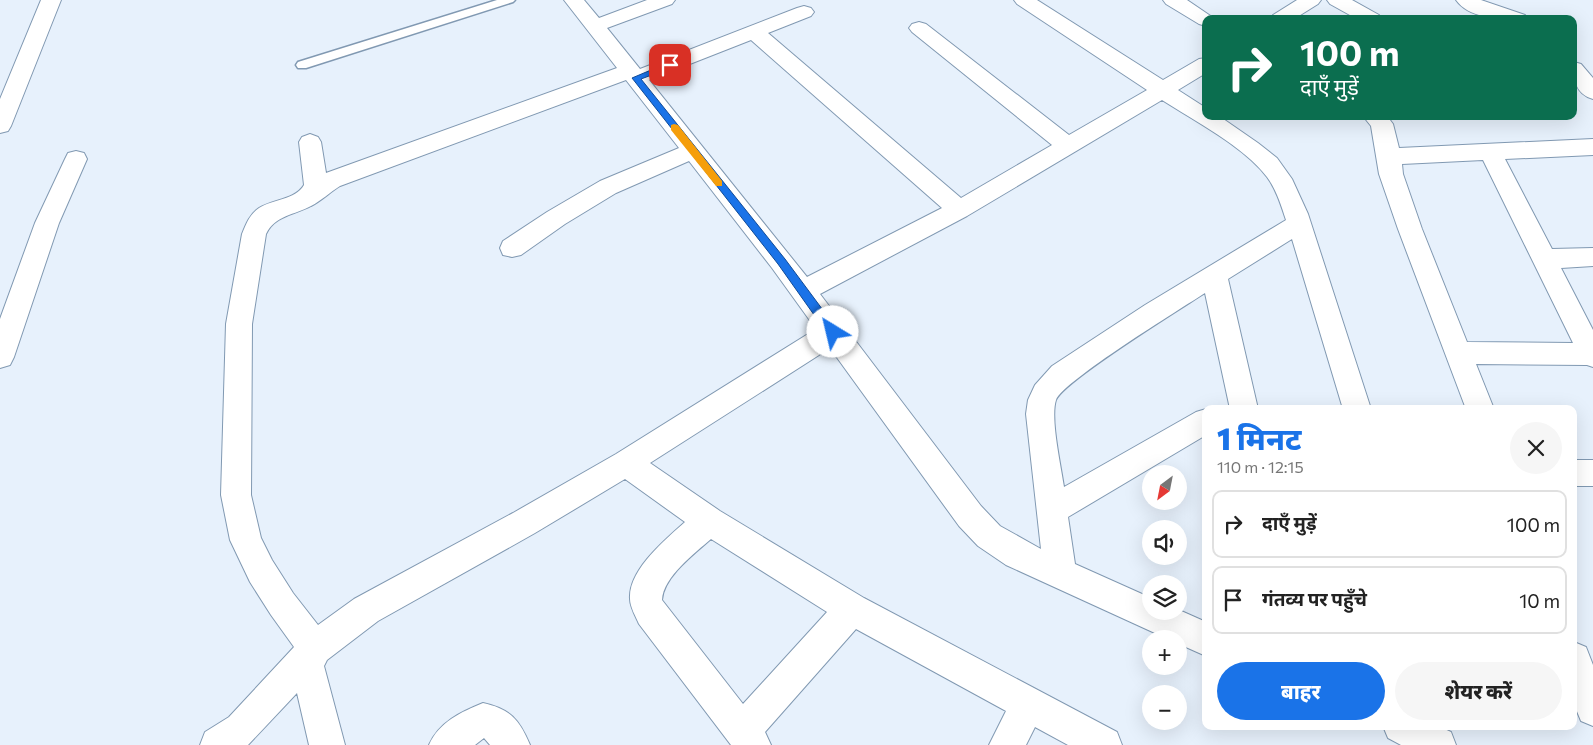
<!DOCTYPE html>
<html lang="hi">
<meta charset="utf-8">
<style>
body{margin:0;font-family:Commissioner,"Noto Sans Devanagari",sans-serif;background:#f6f6f6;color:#222;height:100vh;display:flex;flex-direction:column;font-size:19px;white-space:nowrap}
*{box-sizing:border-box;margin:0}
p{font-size:16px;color:#767676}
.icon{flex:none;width:28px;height:28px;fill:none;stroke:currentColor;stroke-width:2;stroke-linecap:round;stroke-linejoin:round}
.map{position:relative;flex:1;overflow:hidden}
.sheet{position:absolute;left:1202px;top:405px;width:375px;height:325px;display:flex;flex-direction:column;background:#fff;border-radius:10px;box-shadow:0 5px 20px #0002}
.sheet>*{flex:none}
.top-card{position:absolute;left:1202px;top:15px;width:375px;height:105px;border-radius:10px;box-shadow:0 5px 20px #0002;background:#0b6e4f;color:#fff;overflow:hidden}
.needle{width:32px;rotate:212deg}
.controls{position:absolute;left:1142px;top:465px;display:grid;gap:10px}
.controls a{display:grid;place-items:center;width:45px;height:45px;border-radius:50%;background:#fff;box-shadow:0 5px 20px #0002;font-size:25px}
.pin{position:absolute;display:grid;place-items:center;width:42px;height:42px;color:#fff;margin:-21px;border-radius:10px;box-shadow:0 2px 8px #0006}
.me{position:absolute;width:55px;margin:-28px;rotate:324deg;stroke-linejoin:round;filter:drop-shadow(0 0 4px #0008)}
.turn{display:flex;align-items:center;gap:18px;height:105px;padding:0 15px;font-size:22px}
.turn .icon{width:65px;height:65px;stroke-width:2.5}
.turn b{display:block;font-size:35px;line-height:42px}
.round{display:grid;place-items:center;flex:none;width:52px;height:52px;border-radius:26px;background:#f6f6f6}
.headline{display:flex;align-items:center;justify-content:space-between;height:85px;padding:0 15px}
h1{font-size:30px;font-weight:800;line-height:38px;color:#1a73e8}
.button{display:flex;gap:10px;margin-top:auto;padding:10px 15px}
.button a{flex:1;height:58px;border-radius:30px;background:#1a73e8;color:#fff;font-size:20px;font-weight:800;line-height:58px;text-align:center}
.button a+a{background:#f6f6f6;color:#222}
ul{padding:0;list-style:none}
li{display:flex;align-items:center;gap:15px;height:68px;margin:0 10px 8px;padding:0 5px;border:2px solid #e0e0e0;border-radius:10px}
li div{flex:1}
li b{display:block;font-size:19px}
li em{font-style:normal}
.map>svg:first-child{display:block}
</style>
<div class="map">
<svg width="1593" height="745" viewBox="0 0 1593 745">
<rect width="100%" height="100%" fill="#e7f1fc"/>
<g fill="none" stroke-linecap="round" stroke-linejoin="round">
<g stroke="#8199b2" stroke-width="3">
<path id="service" d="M497 0H515L513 2 306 68H298L296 65 298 62Z"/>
</g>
<g stroke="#8199b2" stroke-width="2">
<path id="minor" d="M41 0H61L11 126 8 131 0 133V99Z
M564 0H584L599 18 647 0H675L672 4 607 28 640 69 797 8 804 6 811 8 814 12 811 16 768 33 961 198 1052 145 912 32 909 28 912 24 919 22 926 24 1069 135 1147 90 1017 4 1014 0H1037L1163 80 1199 59 1206 58V73L1178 90 1206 108V116H1219L1258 143 1277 158 1292 179 1308 214 1371 409H1343L1292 239 1228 279 1258 409H1230L1205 293C1182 308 1063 381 1056 400 1050 418 1061 466 1064 487L1196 412 1206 409V435L1068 517 1075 564 1151 598V611L1179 610 1206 622V656L1179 644V639H1168L1006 565 978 546 959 526 830 348 650 463 720 511 864 598 1117 732 1122 745H1068L1035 727 1026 745H989L1006 711 856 629 765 732 771 745H731L639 624C636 617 630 607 630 599 628 570 666 539 685 522L625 479 535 533 378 621 327 660 324 666 345 745H309L297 693 248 745H200L205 732 229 717 294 647 271 615 250 582 230 540 221 495 226 324 242 234C246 224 250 214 259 208 273 199 295 200 304 185L299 142 302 137 310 134 318 137 321 142 326 173 617 68ZM751 40 942 208 807 277 649 80ZM626 80 679 148 600 181 547 212 503 241 500 248 503 255 512 257 521 255 565 224 616 193 689 161 772 268 816 329 616 454 513 513 354 599 318 625 293 593 272 560 261 538 251 495 252 324 266 234C275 215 295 215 311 206 321 201 330 192 340 186ZM1162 100C1193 120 1245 147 1267 177 1276 189 1281 205 1286 220L1145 305 1052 366 1035 385 1028 400 1026 414 1041 549 1000 526 981 506 820 294 967 216ZM711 539 827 612 743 704 662 600C663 577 695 553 711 539Z
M1163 0H1187L1215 19H1206V26L1199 24 1166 4Z
M1297 0H1321L1318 4 1294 19H1270L1273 15Z
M1327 0H1352L1379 15 1382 19H1357L1330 4Z
M1456 0H1481L1525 15 1528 19C1506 19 1471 21 1456 0Z
M1574 62 1581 64 1593 78V99C1575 94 1573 78 1574 62Z
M1363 116H1387L1393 124 1399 148 1593 139V155L1505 159 1552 249 1593 248V266L1561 268 1593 330V367L1587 365 1476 364 1494 409H1466L1398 229 1379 174 1371 126ZM1483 160 1573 343 1467 342 1422 229 1403 174 1402 164Z
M76 151 84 153 87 159 59 223 14 357 10 365 0 368V319L35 223 65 159 68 153Z
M1574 460H1593V486H1574Z
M1574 642 1586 647 1593 665V726L1581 721 1574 704Z
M483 703C510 709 519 719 530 745H490L484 738 475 745H429C439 722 461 712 483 703Z
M1383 726H1438L1451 732 1456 745H1401L1388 738Z"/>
</g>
<use href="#service" fill="#fff" fill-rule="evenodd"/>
<use href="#minor" fill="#fff" fill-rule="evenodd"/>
</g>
<path fill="#1a73e8" stroke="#114b97" d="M670 62 673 63V67L641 79 785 259 837 329 839 332 837 336H829L778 264 632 78Z"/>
<path fill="#f59e0b" d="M674 124 678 125 722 181V186H716L671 130V125Z"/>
</svg>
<div class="controls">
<a><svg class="needle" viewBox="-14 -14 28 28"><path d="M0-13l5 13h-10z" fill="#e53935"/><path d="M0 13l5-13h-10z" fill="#767676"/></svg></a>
<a><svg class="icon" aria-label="sound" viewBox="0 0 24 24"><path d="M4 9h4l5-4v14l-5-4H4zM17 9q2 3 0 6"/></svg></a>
<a><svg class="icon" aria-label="layers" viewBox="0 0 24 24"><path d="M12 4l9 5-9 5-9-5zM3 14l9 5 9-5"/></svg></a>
<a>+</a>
<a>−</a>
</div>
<div class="pin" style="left:670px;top:65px;background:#d93025"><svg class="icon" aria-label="arrive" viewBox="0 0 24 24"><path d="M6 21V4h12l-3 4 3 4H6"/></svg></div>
<svg class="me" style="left:833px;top:332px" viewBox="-20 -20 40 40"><circle r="19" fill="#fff"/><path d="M0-13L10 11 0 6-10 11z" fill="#1a73e8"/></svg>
<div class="top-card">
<div class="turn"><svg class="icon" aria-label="right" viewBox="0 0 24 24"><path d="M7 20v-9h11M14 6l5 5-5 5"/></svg><div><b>100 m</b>दाएँ मुड़ें</div></div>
</div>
<section class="sheet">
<div class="headline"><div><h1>1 मिनट</h1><p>110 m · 12:15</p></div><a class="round"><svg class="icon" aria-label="close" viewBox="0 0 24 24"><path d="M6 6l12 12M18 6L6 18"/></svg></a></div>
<ul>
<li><svg class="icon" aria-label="right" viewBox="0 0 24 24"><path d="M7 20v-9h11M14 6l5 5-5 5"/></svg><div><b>दाएँ मुड़ें</b></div><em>100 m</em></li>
<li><svg class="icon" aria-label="arrive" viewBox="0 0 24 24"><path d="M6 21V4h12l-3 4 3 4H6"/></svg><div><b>गंतव्य पर पहुँचे</b></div><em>10 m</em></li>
</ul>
<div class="button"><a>बाहर</a><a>शेयर करें</a></div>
</section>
</div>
